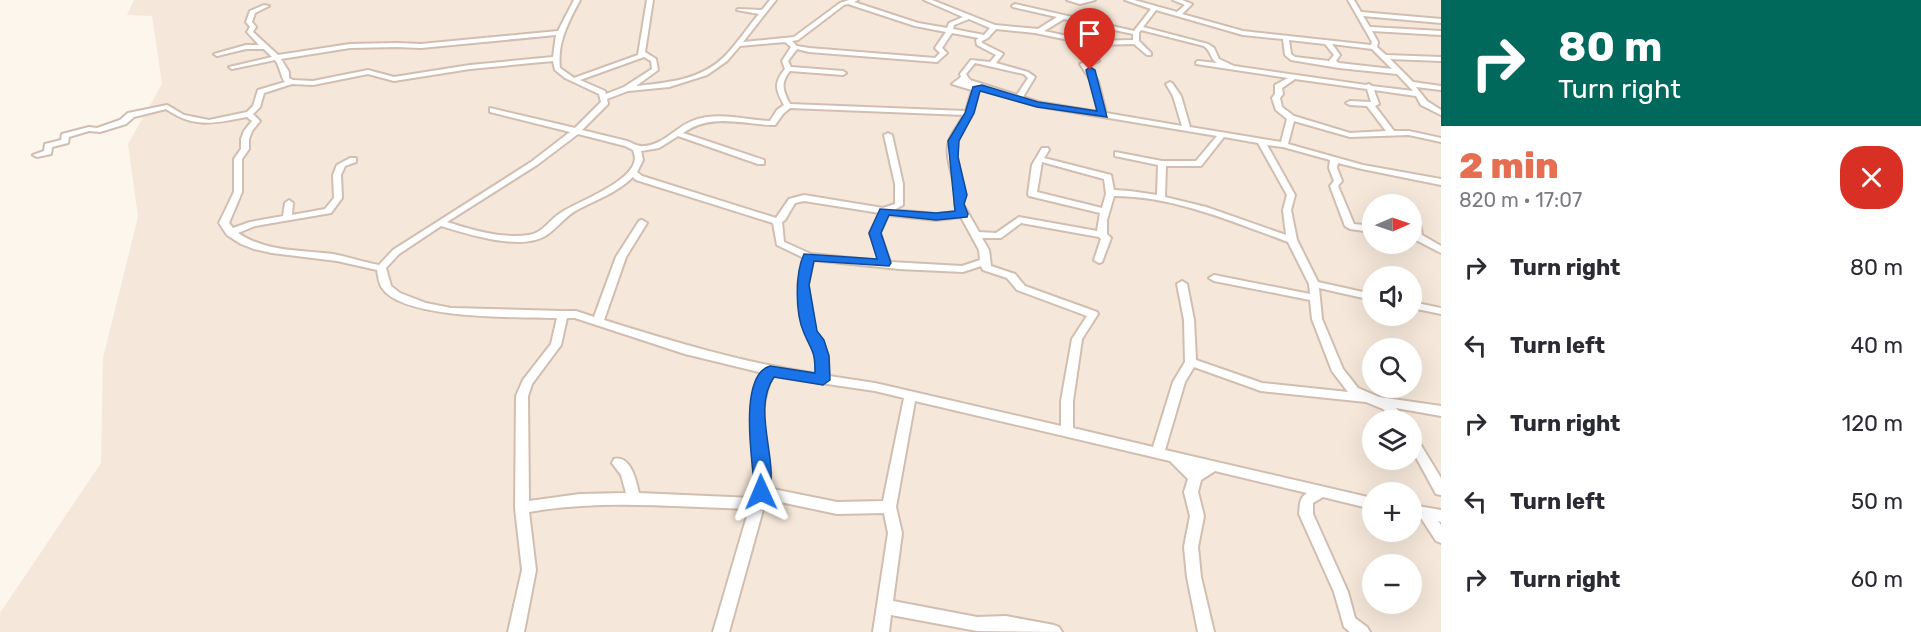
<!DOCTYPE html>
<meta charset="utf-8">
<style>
body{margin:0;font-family:Rubik,sans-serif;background:#f7f7f7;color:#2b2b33;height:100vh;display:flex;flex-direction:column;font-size:22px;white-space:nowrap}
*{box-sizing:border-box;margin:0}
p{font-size:20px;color:#7c7c81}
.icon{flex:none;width:33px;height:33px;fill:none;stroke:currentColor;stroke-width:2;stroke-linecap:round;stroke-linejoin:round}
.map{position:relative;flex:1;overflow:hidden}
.side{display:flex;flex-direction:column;background:#fff;width:480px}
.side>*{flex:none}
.banner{background:#00695c;color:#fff;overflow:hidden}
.needle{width:39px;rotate:88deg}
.buttons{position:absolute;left:1362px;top:194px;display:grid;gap:12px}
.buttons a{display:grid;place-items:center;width:60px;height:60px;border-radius:50%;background:#fff;box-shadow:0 6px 24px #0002;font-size:30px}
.pin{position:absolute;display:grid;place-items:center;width:51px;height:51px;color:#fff;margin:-62px -26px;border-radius:50% 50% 50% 0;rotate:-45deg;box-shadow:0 0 6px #0007}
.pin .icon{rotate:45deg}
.me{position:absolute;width:66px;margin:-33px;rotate:359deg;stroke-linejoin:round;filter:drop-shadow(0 0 4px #0008)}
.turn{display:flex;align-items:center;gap:21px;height:126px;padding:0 18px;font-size:27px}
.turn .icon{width:78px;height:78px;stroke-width:2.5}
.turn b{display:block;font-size:42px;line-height:51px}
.round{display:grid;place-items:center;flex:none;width:63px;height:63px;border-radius:24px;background:#f7f7f7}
.head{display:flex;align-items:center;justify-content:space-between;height:102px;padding:0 18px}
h1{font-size:36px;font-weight:800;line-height:45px;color:#e76f51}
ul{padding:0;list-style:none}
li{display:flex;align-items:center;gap:18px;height:78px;padding:0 18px}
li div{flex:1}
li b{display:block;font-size:22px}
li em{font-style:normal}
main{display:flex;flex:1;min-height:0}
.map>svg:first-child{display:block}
</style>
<main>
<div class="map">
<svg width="1441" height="632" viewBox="0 0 1441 632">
<rect width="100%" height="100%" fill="#fdf6ec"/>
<path fill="#f5e8da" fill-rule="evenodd" d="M134 0H1441V632H0V613L101 463 103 358 138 217 128 144 162 84 152 16 127 15ZM1372 204H1412V243H1372ZM1372 276H1412V315H1372ZM1372 348H1412V387H1372ZM1372 420H1412V459H1372ZM1372 492H1412V531H1372ZM1372 564H1412V603H1372Z"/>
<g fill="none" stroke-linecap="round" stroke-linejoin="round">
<g stroke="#d1beb0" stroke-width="4">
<path id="minor" d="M574 0H580C568 23 557 42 560 68L574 78 638 55 647 0H653L645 52 656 59 658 70 636 86C666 83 701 80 724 57 737 44 747 28 759 14L737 10 738 9 762 10 770 0H776L743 42 794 37 840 3 849 0H858L854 2 918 23 947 28 949 23 963 17 924 0H932L995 25 1038 29 1057 17 1013 7 1012 6 1015 4 1134 31 1151 9 1125 0H1134L1177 12 1185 5 1173 0H1182L1192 4 1182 14 1243 31 1371 45 1372 42 1348 0H1354L1361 12 1441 19V23L1363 16 1370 27 1441 31V35L1372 31 1378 42 1377 47 1386 55 1441 57V61L1390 59 1413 82 1441 86V90L1416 87 1427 101 1441 110V115L1421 105 1416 96 1374 90 1379 104 1375 106 1394 131H1409L1441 138V142L1409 135 1350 137 1294 121 1288 144 1363 165 1441 179V185L1362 169 1338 163 1337 168 1342 181 1338 186 1354 224 1372 226V232L1350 229 1345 226 1330 186 1334 181 1329 168 1330 160 1283 147 1267 145 1295 195 1291 210 1297 240 1318 282 1372 294V300L1319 288 1322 319 1343 369 1358 388 1379 397 1441 406V416L1396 408 1406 420H1393L1383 409 1366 402 1261 391 1194 367 1185 382 1165 450 1372 498V509L1323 497 1313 503V514L1348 592 1355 618 1367 627 1370 632H1350L1344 627 1334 592 1299 514C1300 505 1299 498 1307 493L1215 471 1201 480 1198 492 1204 516 1198 547 1201 577 1214 632H1198L1187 577 1184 547 1190 516 1184 492 1188 479 1170 461 915 401 896 507 902 533 893 601 977 617 1006 616 1054 625 1059 627 1062 632 977 631 891 615 889 632H873L888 533 884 513 837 514 766 499 729 632H713L749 509C676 507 602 499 529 512L536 570 524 632H508L522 570 515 508 516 396 523 380 551 344 557 318C520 317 403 320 382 288 379 284 378 276 377 270L337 261 272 253 254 249 241 244 227 235 219 223 234 192V159L241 149V139L244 131 252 121 247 117C215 123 195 129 166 109L134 117 126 124 100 132 89 131 69 137 68 143 52 147 51 154 37 157 33 155 44 151 45 144 61 140 62 134 89 127 97 128 120 120 128 113 167 105 184 115 209 120 247 112 253 106 258 90 285 82C281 78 280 66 275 60L232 69 229 67 272 57 264 49H246L217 56 214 54 246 45H259L247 32 250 27 246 22 250 11 264 5 269 6 255 13 252 22 256 27 253 32 278 55 350 44 397 43 421 44 558 31ZM848 4 915 26 946 32 935 48 940 53 935 58 809 48 797 46 792 41 798 40 844 5ZM1156 10 1243 35 1283 39 1285 55 1291 60 1339 68 1397 74 1413 91 1372 86 1369 84 1366 85 1234 66 1219 59 1214 48 1208 44 1143 27ZM969 19 990 28 984 35 953 29 954 25ZM1064 19 1133 34V40L1091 41 1044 31ZM996 29 1035 33 1088 44 1087 49 1092 60 1080 64 1091 81 1098 112 1038 102 1023 97 1035 77 1028 72 996 63 1003 54 1002 53 982 43V41L988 38ZM1141 30 1204 46C1212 52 1210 59 1217 63L1198 61 1196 62V64L1288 78 1275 85V94L1272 98 1276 110 1287 119 1281 142 1190 127 1181 96 1172 83 1170 82 1166 84 1173 96 1182 126 1106 113 1098 81 1088 65 1099 61 1093 49 1094 45 1134 44 1147 55H1151V53L1139 41V33ZM952 33 979 38 976 40 977 45 996 55 990 62 971 60 960 74 961 77 952 84 972 90 966 111 790 104C783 91 780 83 790 71L843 75 846 73 843 71 791 67 788 61 797 49 809 52 937 62 947 53 942 48ZM556 35 553 57 470 65 394 77 368 70 313 81 293 80 289 78V72L281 59 350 48 397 47 421 48ZM1289 40 1325 44 1334 55 1329 61 1295 57 1291 54ZM785 42 791 47 782 61 785 69C773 83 776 91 784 105L777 110 770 121C744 120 717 111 692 121 675 128 663 145 644 146 637 147 633 143 627 141 612 137 597 134 582 130L608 104 607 99 628 91 669 87 707 75 727 61 740 46ZM1332 44 1372 49 1392 69 1339 63 1336 61 1340 55ZM644 57 651 61 652 69 624 87 606 94 605 91 580 80ZM553 61 555 70 565 78 599 94 601 102 575 128 490 108V112L570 132 531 162 393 250 379 265C363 262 348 257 333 254 300 250 266 252 238 233L255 226 331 213 342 198 341 175 345 166 356 162V158H350L337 165 333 175 334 198 325 209 292 215 293 203 289 200 285 203 283 216 250 222 233 228 229 223 242 192V159L249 149V139L252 131 260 121 253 114 260 107 264 93 292 84 313 85 368 74 394 81 470 69ZM975 63 1024 74 1028 78 1017 95 970 80 966 74ZM1295 79 1367 89 1371 102 1350 101 1346 103 1350 105 1367 106 1386 131 1350 133 1294 116 1282 107 1280 98 1283 94 1282 88ZM982 89 1037 106 1217 136 1196 161H1162L1115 152V156L1158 165 1157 195 1130 191 1114 190 1111 175 1044 158 1049 150 1048 148H1042L1032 165 1028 194 1029 196 1100 213 1097 231 1019 217 996 233 979 232 963 204 965 195 957 157V141L973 113 979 90ZM790 108 964 115C960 123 952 132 949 141 943 161 959 183 955 204L959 212 936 214 894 210 903 205V184L892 135 888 133 884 135 895 184V204L883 208 804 195 789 199 776 218 642 176 637 172 643 160 641 151 659 148 678 136 758 164H764V160L683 133C711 113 741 124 772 125H775L783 114ZM578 134 625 146 633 150C634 153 635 156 635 159 633 182 579 201 562 212 550 219 543 233 529 235 502 239 472 230 447 222L537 165ZM1224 137 1258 143 1287 195 1283 210 1286 235 1206 207 1165 197 1166 166H1201ZM1042 162 1104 179 1106 194 1102 208 1037 192ZM633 177 636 180 773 223 777 245 804 258 798 285 805 332 812 341 816 356 817 374C744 363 674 342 604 320L626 257 647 223 642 220 639 221 616 257 594 317 576 311H563L451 308 426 303 400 293 391 286 386 268 399 254 441 226C467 234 520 251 545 236 557 229 564 217 577 210 596 200 618 192 633 177ZM1114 196C1174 196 1233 222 1288 242L1309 284 1310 294 1214 275 1209 278 1214 281 1310 300 1312 319 1332 371 1348 392 1262 383 1196 360 1194 320 1187 284 1182 281 1177 284 1184 320 1185 362 1173 382 1153 447 1073 428V401L1082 339 1098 314 1097 312 1025 286 1015 274 991 266 989 250 982 238H1001L1021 223 1099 237 1101 239 1094 260 1099 263 1102 262 1111 238 1107 234V220ZM804 201 880 213 870 233 880 261 811 254 784 242 782 222 785 220 795 203ZM888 215 936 220 961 217 979 250 980 260 962 266 890 262 880 233ZM813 260 899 269 963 272 981 266 983 270 1007 278 1017 290 1087 316 1072 339 1061 401V426L875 383 829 376 828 356 822 340 815 331 808 285ZM567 318H575L685 354 763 373C738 418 765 455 753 498L639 493C636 481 631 455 614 459L612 463 621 475 626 493 580 494 529 501 528 396 532 384 561 345ZM773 376 875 391 904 398 883 501 837 502 768 488C769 450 754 411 773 376Z
M1067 0H1095L1080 4Z
M1414 214 1419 217 1422 235 1441 246V253L1412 238V215Z
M1412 302 1441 308V314L1412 308Z
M1412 435 1416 437 1441 478V495L1436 494 1412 450Z
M1412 505 1441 510V522L1438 521 1441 525V543L1436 541 1421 518 1412 517Z"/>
</g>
<use href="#minor" fill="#fff" fill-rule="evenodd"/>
</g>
<path fill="#1a73e8" stroke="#114b97" stroke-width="1.5" d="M1090 67 1095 70 1107 117 1037 107 980 91 974 113 959 141 958 157 967 195 964 204 968 214 967 217 936 220 889 215 881 233 891 263 889 266 814 261 809 285 817 331 824 340 829 356 830 380 823 385 774 377C750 411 782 466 767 497H755C751 489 754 482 753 474 751 450 740 375 770 366L815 373C815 350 812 352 804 333 795 313 795 273 804 254L877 259 869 233 880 209 936 213 955 211 948 141 965 113 973 87 982 85 1038 102 1097 111 1086 70Z"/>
</svg>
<div class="buttons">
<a><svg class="needle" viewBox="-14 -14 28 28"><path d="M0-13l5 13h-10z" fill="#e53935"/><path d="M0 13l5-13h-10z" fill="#7c7c81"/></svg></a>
<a><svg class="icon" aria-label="sound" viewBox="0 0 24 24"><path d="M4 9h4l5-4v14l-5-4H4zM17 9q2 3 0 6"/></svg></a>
<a><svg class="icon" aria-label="search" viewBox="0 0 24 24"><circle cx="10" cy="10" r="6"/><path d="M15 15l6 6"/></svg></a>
<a><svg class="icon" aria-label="layers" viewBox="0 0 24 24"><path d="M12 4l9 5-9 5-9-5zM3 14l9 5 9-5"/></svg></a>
<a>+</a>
<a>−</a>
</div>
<div class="pin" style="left:1090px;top:70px;background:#d93025"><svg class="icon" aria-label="arrive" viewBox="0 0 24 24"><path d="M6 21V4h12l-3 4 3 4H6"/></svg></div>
<svg class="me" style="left:761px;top:492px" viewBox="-20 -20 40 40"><path d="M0-17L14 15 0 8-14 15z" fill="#1a73e8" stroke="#fff" stroke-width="4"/></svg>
</div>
<section class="side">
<div class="banner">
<div class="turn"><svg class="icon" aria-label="right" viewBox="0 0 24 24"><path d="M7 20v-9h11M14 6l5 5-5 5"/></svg><div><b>80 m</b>Turn right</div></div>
</div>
<div class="head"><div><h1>2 min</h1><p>820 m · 17:07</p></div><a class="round" style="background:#d93025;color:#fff"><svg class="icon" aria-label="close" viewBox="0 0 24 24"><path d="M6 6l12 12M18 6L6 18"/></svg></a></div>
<ul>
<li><svg class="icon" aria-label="right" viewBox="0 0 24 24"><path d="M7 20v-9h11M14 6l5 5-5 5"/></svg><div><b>Turn right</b></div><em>80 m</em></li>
<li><svg class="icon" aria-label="left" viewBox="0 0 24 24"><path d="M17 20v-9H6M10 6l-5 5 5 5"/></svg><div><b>Turn left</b></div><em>40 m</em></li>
<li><svg class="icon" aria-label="right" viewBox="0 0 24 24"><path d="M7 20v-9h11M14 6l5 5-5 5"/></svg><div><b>Turn right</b></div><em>120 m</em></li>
<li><svg class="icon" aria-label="left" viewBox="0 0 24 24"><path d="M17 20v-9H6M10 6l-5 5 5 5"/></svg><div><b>Turn left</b></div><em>50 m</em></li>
<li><svg class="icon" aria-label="right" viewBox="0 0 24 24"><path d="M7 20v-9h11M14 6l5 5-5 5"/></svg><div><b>Turn right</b></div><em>60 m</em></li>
</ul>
</section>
</main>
